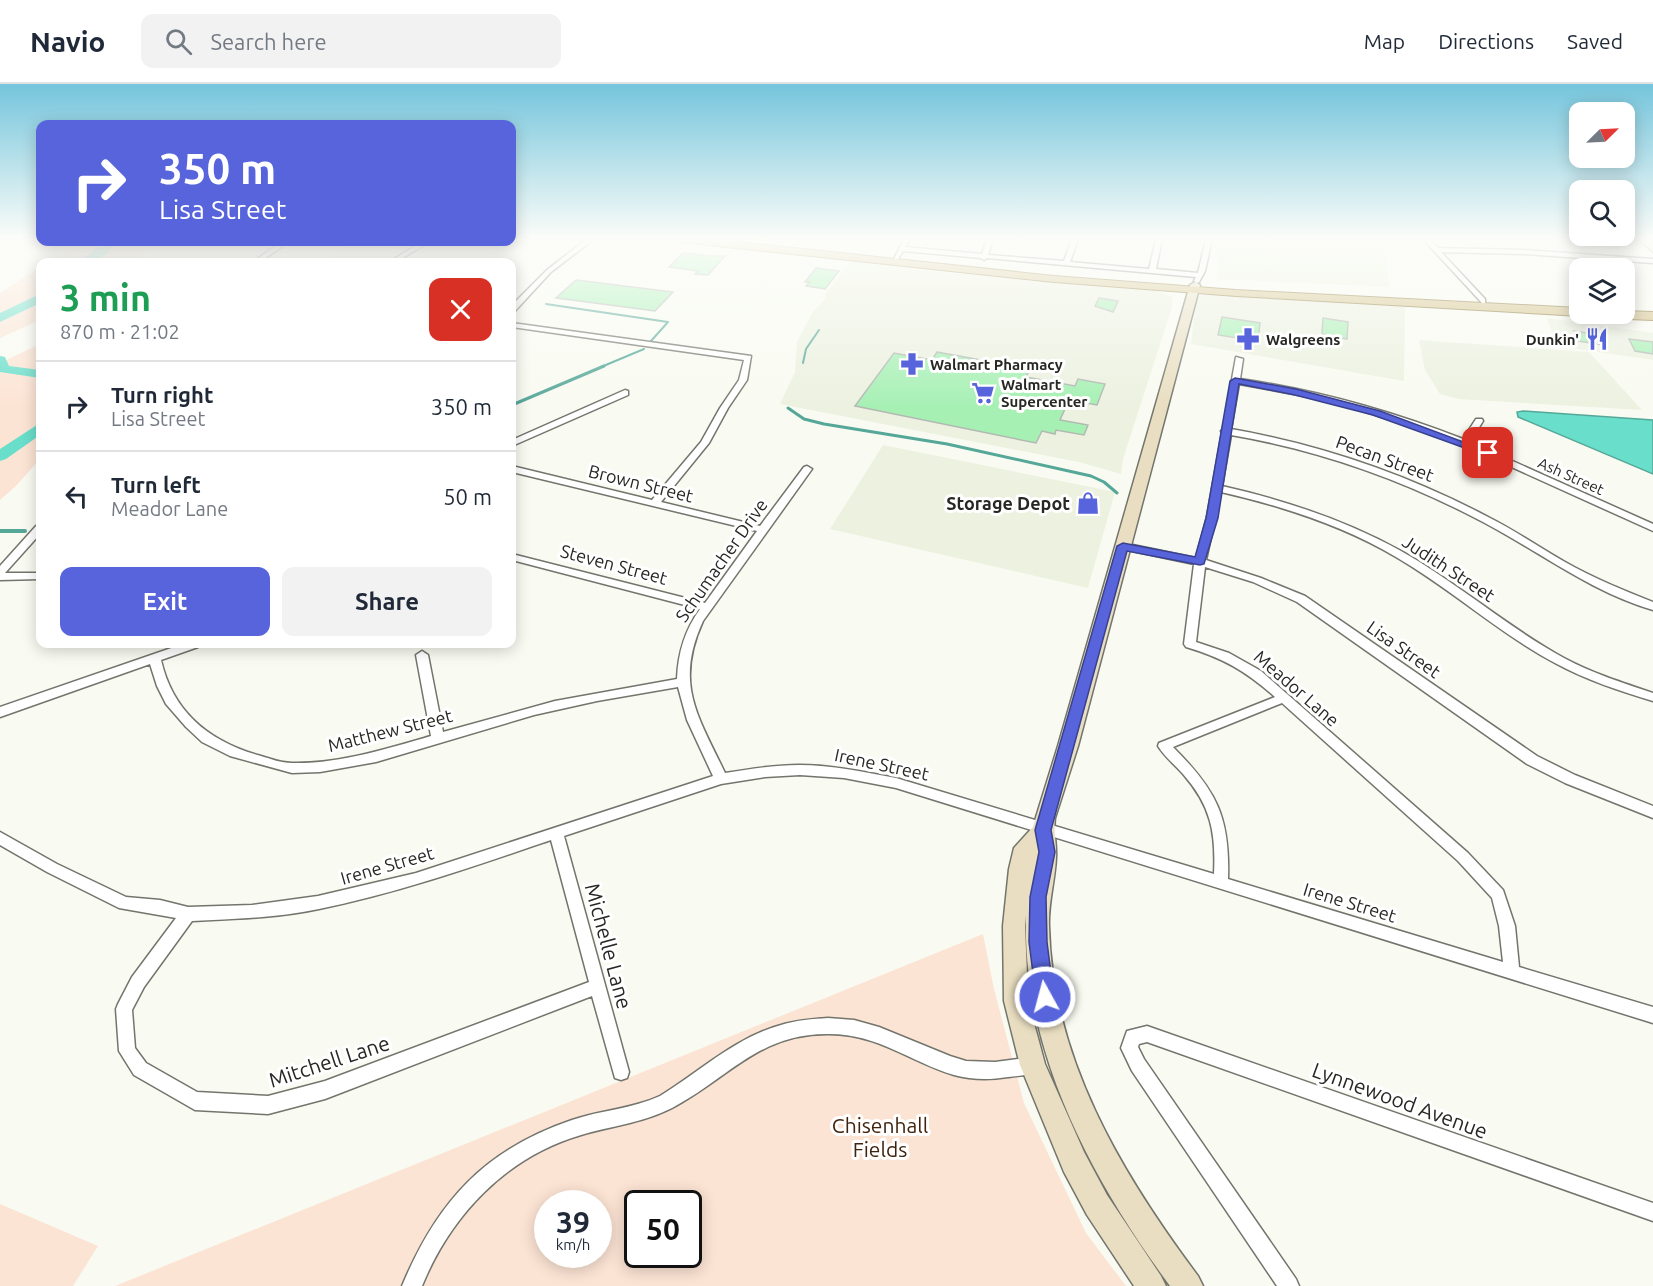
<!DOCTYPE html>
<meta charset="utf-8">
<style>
body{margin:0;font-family:Ubuntu,sans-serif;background:#f2f2f3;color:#1f2937;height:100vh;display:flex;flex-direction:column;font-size:22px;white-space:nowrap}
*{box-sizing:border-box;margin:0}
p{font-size:20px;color:#747a83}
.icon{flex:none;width:33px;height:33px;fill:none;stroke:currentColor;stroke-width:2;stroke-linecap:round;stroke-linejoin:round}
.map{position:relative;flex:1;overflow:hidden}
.side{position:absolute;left:36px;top:174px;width:480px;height:390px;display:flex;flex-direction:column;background:#fff;border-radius:12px;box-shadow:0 3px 15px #0003}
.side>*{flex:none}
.hud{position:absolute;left:36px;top:36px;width:480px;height:126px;border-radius:12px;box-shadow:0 3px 15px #0003;background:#5764db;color:#fff;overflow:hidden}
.needle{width:39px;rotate:66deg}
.fabs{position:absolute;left:1569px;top:18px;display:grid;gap:12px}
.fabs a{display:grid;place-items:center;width:66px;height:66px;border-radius:12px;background:#fff;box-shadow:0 3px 15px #0003;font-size:30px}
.speed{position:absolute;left:534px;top:1106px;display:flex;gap:12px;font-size:30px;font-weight:700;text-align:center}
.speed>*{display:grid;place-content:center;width:78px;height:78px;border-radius:50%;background:#fff;box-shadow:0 3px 15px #0003;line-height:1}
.speed small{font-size:15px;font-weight:400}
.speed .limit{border:3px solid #111;border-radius:9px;background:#fff;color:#111}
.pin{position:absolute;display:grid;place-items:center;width:51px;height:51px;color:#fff;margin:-26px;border-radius:12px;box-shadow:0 3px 9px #0006}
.me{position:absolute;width:66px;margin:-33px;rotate:353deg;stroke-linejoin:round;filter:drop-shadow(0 0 4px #0008)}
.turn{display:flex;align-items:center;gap:21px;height:126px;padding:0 24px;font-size:27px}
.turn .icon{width:78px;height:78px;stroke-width:2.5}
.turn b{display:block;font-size:42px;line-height:51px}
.round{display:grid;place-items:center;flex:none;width:63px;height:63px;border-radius:12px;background:#f2f2f3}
.summary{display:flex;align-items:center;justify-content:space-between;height:102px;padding:0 24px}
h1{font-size:36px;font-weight:600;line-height:45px;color:#1e9e55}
.button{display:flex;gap:12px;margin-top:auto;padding:12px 24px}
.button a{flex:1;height:69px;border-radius:12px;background:#5764db;color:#fff;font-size:24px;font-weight:600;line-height:69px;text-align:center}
.button a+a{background:#f2f2f3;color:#1f2937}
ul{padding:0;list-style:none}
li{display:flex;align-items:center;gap:18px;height:90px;padding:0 24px;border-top:2px solid #e0e1e3}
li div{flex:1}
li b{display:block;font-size:22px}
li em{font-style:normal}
header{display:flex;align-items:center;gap:36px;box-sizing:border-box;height:84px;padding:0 30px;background:#fff;border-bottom:2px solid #e0e1e3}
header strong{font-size:28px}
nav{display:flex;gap:33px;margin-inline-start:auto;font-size:21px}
.search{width:420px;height:54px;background:#f2f2f3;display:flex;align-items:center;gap:15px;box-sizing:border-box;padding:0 21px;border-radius:12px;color:#747a83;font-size:22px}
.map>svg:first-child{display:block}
</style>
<header>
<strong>Navio</strong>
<div class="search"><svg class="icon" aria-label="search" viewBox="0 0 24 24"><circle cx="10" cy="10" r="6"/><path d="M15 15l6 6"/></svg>Search here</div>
<nav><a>Map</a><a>Directions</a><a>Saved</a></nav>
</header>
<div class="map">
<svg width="1653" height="1202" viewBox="0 0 1653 1202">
<rect width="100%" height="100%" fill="#f9fbf2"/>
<path fill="#ecf1e0" d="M783 155H868L859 165Z
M1217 155H1346L1385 160 1389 203 1218 195Z
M344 158H418L383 178H321L348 158Z
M851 177 918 186 1158 207 1172 213V223L1123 375 1121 390 1079 378 780 320 795 288 797 258 812 229 826 214 825 210Z
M1210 210 1405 222 1404 297 1191 260 1196 219 1199 212Z
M1547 234 1653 249V276L1557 262Z
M1419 256 1589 268 1642 326 1459 315 1440 310 1425 286Z
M883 361 1115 408 1088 504 830 445Z"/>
<path fill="#fce4d4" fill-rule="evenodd" d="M87 158H153L138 178H48Z
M40 183V236L0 254V209Z
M40 260V375L16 402 0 416V279Z
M983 850 994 905 1024 1019 1086 1149 1126 1202H115ZM548 1119H598V1170H548ZM638 1119H688V1170H638Z
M0 1120 98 1162 73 1202H0Z"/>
<path fill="#69deca" stroke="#55a798" stroke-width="1.5" d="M1523 327 1653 336V390L1518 333 1517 328Z"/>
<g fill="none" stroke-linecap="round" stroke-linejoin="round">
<path stroke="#55a798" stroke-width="2" d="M546 220 668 238 651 257
M803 279 806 265 819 246
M601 283 644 265"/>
<path stroke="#55a798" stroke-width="3" d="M512 321 604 282
M788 324 804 335 824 340 947 360 1091 392 1104 398 1117 409"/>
<path stroke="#55a798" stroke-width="4" d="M0 447H25"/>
<path fill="#69deca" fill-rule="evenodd" d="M104 158H116C106 172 98 178 80 178Z
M40 210V219L0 238V229Z
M0 272 5 273 9 282 40 286V294L0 288Z
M40 339V351L6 375 0 377V365Z"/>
</g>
<path fill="#a6f0b4" stroke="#b2b9b3" stroke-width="1.5" d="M683 169 711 172H725L708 191 695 190 698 187 669 183Z
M816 184 839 187 825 205 806 202 810 198H805Z
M576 196 673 208 655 227 556 214Z
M1099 214 1118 217 1113 228 1095 222Z
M1222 233 1260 239 1258 258 1253 257V260L1243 258 1244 255 1218 251Z
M1323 234 1348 238 1347 255 1322 250Z
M1574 247 1600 251 1604 261 1578 257Z
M1629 255 1653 258V270L1635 267Z
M937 268 1030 285 1026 293 1075 302 1078 295 1105 300 1097 321 1069 316 1060 336 1088 341 1084 351 1056 346 1055 350 1042 347 1036 359 855 322 894 269 932 276Z"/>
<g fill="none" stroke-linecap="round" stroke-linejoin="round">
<g stroke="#73756d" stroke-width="3">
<path id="street" d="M587 155H594L551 188 515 227H512V221L547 186Z
M904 155H910L905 163 982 170 987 155H993L988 171 1064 177 1072 155H1078L1070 178 1149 185 1156 155H1162L1156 185 1198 189 1206 155H1212L1205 187 1199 198 1197 199 1194 197 1196 193 987 174 984 176 981 174 903 167 898 175H894Z
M1423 155H1430L1438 164 1523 166 1653 175V179L1523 170 1441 168 1485 215V219H1482Z
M281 158H288L260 178H253Z
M422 158H429L396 178H389Z
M512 239 751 272 747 296 728 324 709 359 661 418 760 442 804 383 807 382 812 385 703 537C674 600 698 632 725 689 749 685 774 681 799 681 832 681 864 688 896 694L1214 790C1216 748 1211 722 1183 690 1175 681 1164 672 1158 662L1159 659 1275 613C1246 587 1223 574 1186 563L1184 560 1194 480 1123 465 1118 462 1123 459 1196 474 1207 433 1222 349 1221 347 1223 345 1236 273 1243 275 1240 295C1317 306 1391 327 1463 355L1476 335H1482L1483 337 1470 358 1653 440V447L1487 372 1426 347 1331 317 1239 300 1231 345C1322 361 1409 391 1490 434 1516 447 1540 464 1565 478 1593 494 1623 506 1653 518V526C1591 508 1540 468 1483 438 1404 396 1319 366 1231 351L1222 402C1284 416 1345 436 1401 467 1458 499 1507 543 1564 574 1592 589 1623 599 1653 609V617C1620 607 1586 596 1555 579 1499 549 1451 505 1396 473 1342 441 1282 422 1221 408L1206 476 1261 494 1305 512 1537 672 1575 691 1653 722V734L1565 699 1527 680 1297 518 1253 498 1205 483 1196 558 1229 569 1261 587 1468 769 1503 806 1515 842 1519 883 1653 923V939L896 704 844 694 800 691 765 693 721 700 564 752 629 988 627 994 621 996 615 994 592 912 325 1015 268 1030 195 1026 134 991 119 967 116 925 118 920 132 893 176 834 119 824 47 788 0 761V748L57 780 126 813 160 816 188 823 252 821 318 812 416 789 713 692 687 636 678 603 597 617 534 631 376 678 320 688 292 689 230 672 202 658 186 643 166 620 157 602 150 580 0 633V623L183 560H199L198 563 161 576C173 629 210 658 261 672 271 675 281 679 292 679 339 680 386 665 431 652L416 571 422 567 428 571 443 648 555 617 677 595C678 568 685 546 700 525L512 476V470L705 519 757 447 512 388V382L652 416 701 358 720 324 739 296 744 276 512 243ZM1282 619 1458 777 1492 814 1499 842 1503 878 1228 795C1230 733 1217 707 1173 663ZM551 756 589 898 325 997 268 1012 197 1008 146 979 135 964 132 926 144 903 192 837C234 835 277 834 319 825 398 809 475 782 551 756Z
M625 306 628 307V311L512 362V356Z
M40 441V450L5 489H40V495L0 496V482L36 442Z
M828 934 854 936 879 943 950 972 966 977 995 978 1033 973 1039 975 1041 981 1039 987C1029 991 1018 992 1008 993 990 996 972 996 954 991 910 978 879 950 829 950 759 949 729 994 672 1024 643 1039 611 1042 581 1051 506 1073 451 1131 422 1202H402C437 1118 484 1066 572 1036 601 1026 632 1025 660 1012 699 988 736 953 781 941 797 936 812 935 828 934Z
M1147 942 1653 1119V1137L1147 958 1139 960 1138 963 1144 975 1296 1195 1299 1202H1277L1132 987 1121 964 1127 947Z"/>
</g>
<g stroke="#73756d" stroke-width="3">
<path id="secondary" d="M1639 155H1649L1653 159V168Z
M1195 198 1200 201 1078 662 1055 734C1053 748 1057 760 1056 774 1055 797 1048 819 1049 842 1052 974 1121 1089 1198 1192L1203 1202H1170C1092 1096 1022 967 1026 831L1025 842 1028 917 1045 980 1084 1068 1107 1111 1161 1192 1166 1202H1134L1087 1131 1064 1088 1020 981 1004 917 1003 842 1009 785 1014 764 1033 743 1058 662 1190 201Z"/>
</g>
<g stroke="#846d2c" stroke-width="2">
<path id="primary" d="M675 155H710L1054 192 1236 206 1580 224V230H1585L1580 232 1236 212 1054 198 680 158Z
M1624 227 1653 228V236L1603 234 1597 230H1624Z"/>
</g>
<use href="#street" fill="#fff" fill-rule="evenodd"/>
<use href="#secondary" fill="#e9dec1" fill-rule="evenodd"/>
<use href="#primary" fill="#d3be83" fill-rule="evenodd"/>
</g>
<linearGradient id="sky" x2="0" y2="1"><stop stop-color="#75c5dc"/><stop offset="0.48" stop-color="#fcfdf9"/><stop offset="1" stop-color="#fcfdf9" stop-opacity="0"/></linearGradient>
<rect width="1653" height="323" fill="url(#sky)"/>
<path fill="#5764db" stroke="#39418e" stroke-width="1.5" d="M1235 294 1296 305 1380 327 1493 369 1484 371 1373 331 1295 311 1239 300 1218 434 1204 480 1200 481 1127 467 1051 746 1055 768 1046 813 1047 858 1054 913 1052 919 1045 921 1039 919 1036 913 1029 858 1030 813 1039 768 1035 746 1117 462 1123 459 1195 473 1206 434 1230 297Z"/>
<defs>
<g id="pharmacy-bare" transform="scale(1.8)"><path d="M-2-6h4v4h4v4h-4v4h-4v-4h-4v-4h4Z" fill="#5764db" stroke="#fff" stroke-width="2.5" paint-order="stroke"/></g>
<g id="restaurant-bare" transform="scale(1.8)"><path d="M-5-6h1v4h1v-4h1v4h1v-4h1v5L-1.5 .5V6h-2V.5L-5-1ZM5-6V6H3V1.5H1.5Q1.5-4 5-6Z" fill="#5764db" stroke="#fff" stroke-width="2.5" paint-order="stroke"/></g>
<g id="supermarket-bare" transform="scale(1.8)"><path d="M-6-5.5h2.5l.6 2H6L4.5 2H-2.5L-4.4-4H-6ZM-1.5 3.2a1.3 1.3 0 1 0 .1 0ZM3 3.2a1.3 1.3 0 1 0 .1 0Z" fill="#5764db" stroke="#fff" stroke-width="2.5" paint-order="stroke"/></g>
<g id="shop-bare" transform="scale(1.8)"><path d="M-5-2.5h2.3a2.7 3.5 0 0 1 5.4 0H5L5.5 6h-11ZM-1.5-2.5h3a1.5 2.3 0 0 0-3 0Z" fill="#5764db" stroke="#fff" stroke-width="2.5" paint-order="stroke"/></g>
</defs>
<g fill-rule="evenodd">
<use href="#pharmacy-bare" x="1248" y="255"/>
<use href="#restaurant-bare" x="1597" y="255"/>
<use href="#pharmacy-bare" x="912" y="280"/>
<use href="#supermarket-bare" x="983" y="309"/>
<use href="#shop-bare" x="1088" y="419"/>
</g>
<g text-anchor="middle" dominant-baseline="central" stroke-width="6" stroke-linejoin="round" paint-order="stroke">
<g font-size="15" font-weight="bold" fill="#272824" stroke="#fff" text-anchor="start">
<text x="1266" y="255">Walgreens</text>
<text x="1579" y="255" text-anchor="end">Dunkin'</text>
<text x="930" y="280">Walmart Pharmacy</text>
<text x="1001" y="300">Walmart<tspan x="1001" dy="17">Supercenter</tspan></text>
</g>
<g font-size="15" fill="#272824" stroke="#fff">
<text transform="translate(1571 392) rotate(24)">Ash Street</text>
</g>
<g font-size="18" fill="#272824" stroke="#fff">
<text transform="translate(1385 374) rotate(20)">Pecan Street</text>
<text transform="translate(641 399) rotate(14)">Brown Street</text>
<text transform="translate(721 476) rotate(-55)">Schumacher Drive</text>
<text transform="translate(614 480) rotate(15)">Steven Street</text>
<text transform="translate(1449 484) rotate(33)">Judith Street</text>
<text transform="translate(1404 565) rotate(35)">Lisa Street</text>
<text transform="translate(1297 604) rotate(41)">Meador Lane</text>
<text transform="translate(390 646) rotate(-14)">Matthew Street</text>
<text transform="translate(882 680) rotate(12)">Irene Street</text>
<text transform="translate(387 781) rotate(-16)">Irene Street</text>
<text transform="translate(1350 818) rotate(17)">Irene Street</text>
</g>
<g font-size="18" font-weight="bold" fill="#272824" stroke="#fff" text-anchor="end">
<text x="1070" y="419">Storage Depot</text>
</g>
<g font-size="21" fill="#272824" stroke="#fff">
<text transform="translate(609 862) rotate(75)">Michelle Lane</text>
<text transform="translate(329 977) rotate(-18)">Mitchell Lane</text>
<text transform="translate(1400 1016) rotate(20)">Lynnewood Avenue</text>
</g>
<g font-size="21" fill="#40230c" stroke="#fff">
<text x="880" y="1041">Chisenhall<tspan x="880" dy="24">Fields</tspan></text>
</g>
</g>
</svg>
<div class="fabs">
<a><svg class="needle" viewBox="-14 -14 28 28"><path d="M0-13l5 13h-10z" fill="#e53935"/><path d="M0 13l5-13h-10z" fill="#747a83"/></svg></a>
<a><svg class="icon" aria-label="search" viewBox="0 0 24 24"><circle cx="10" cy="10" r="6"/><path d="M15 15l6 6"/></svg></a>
<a><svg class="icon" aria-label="layers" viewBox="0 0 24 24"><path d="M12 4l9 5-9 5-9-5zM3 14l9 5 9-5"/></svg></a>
</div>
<div class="speed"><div>39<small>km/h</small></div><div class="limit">50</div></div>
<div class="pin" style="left:1488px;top:369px;background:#d93025"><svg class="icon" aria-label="arrive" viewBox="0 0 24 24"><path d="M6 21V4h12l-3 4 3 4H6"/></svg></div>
<svg class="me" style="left:1045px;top:913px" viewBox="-20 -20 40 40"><circle r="17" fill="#5764db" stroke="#fff" stroke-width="3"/><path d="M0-11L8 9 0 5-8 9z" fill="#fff"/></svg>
<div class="hud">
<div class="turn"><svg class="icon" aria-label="right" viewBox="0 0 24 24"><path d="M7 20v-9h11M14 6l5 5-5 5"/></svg><div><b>350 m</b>Lisa Street</div></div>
</div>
<section class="side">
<div class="summary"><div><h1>3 min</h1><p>870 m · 21:02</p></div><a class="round" style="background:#d93025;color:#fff"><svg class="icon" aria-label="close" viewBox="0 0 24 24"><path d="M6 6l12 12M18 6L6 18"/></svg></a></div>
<ul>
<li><svg class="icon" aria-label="right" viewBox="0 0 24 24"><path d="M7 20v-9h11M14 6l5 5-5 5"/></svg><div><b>Turn right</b><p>Lisa Street</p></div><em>350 m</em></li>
<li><svg class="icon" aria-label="left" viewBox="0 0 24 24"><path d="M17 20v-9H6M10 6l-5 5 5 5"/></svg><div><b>Turn left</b><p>Meador Lane</p></div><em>50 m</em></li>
</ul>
<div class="button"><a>Exit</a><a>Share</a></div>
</section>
</div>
